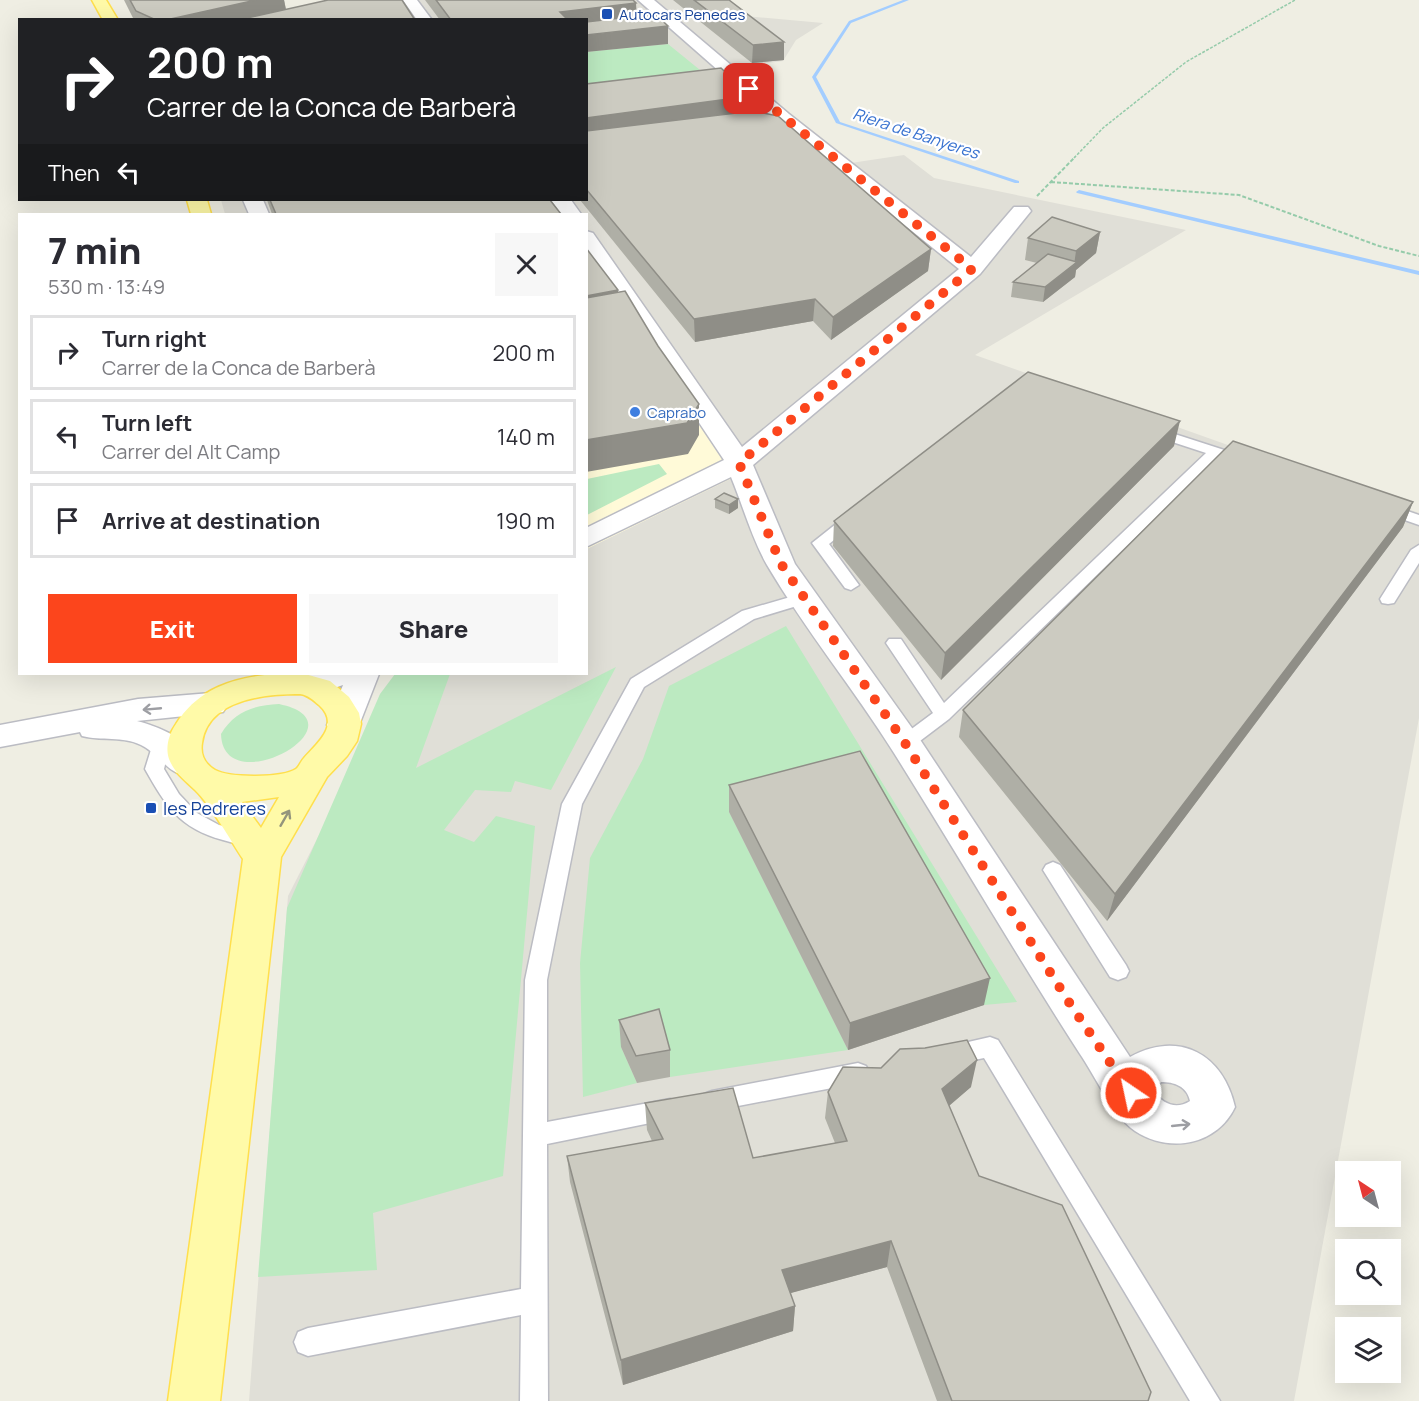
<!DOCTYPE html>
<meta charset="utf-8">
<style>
body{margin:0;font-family:Manrope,sans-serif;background:#f7f7f7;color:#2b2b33;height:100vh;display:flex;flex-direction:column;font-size:22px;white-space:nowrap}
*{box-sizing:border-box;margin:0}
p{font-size:20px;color:#7c7c81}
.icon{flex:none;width:33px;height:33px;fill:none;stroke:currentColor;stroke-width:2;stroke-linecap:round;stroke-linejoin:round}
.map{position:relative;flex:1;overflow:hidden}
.details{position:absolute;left:18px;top:213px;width:570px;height:462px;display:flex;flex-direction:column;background:#fff;border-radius:0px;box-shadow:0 6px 24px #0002}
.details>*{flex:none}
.hud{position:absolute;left:18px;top:18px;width:570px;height:183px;border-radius:0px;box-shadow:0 6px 24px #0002;background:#202124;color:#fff;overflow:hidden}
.needle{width:39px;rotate:324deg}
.buttons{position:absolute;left:1335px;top:1161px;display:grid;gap:12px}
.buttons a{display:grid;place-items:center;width:66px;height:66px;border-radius:0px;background:#fff;box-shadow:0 6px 24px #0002;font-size:30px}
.pin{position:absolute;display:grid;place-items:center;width:51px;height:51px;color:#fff;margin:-26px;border-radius:12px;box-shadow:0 3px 9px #0006}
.me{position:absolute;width:66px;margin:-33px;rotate:326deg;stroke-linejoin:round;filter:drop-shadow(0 0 4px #0008)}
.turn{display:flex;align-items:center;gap:21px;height:126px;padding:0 30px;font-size:27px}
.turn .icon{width:78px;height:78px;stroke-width:2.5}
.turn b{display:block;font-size:42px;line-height:51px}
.then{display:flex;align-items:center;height:57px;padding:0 30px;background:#0003;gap:12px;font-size:22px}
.round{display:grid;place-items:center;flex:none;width:63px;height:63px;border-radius:0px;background:#f7f7f7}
.head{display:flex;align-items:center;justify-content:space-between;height:102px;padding:0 30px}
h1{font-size:36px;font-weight:800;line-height:45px}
.button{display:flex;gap:12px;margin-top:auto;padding:12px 30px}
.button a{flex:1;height:69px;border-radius:0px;background:#fc451c;color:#fff;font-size:24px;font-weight:800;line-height:69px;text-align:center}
.button a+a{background:#f7f7f7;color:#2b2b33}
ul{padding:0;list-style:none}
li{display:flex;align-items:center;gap:18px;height:75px;margin:0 12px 9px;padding:0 18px;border:3px solid #e1e1e2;border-radius:0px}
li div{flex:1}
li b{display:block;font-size:22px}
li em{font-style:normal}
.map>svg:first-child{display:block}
</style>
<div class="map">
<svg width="1419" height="1401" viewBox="0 0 1419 1401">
<rect width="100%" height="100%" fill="#efeee3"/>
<path fill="#fffad8" d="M628 311 746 472 587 549V319Z"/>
<path fill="#e0dfd7" d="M355 0H722L744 16 823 23 796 40 783 61 731 68 851 163 904 155 934 178 1186 230 975 355 1419 513V718L1294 1401H249L288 896 401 674H586L587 549 745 472 628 311 587 319 586 214H225L221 200H586V20L256 19Z"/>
<path fill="#bceac1" d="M668 44 721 87 587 103 586 52Z
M659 464 667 474 587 515V479Z
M786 626 1017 1002 984 1005 858 778 729 812 848 1050 670 1077 661 1036 621 1047 637 1083 583 1097 580 963 590 858 643 759 669 686Z
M616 667 551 790 515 781 511 792 475 790 444 830 474 842 496 816 535 826 503 1176 373 1213 377 1270 258 1277 287 908 380 694 395 674H450L416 768Z
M279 704C369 723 223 804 221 734 234 712 254 705 279 704Z"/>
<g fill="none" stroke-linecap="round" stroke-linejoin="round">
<path fill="#a3cdff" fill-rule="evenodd" d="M903 0H909L851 23 816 77 840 122 1019 181V183H1015L836 123 812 77 849 21Z
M1079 190 1419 271V275L1077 193 1076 192Z"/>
<g stroke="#bbbcc3" stroke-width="3">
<path id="service" d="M1153 427 1249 458 1251 461 1244 465 1218 457 949 719 912 747H898L896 743 898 739 933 713 886 643 889 639H901L944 703 1206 453 1148 434V428Z
M1384 503 1419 515V525L1379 511 1376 508Z
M851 514 859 519 856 522 829 544 859 585 851 590 845 588 812 543 846 516Z
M1419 545V563L1394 603 1388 604 1382 603 1380 599 1411 550Z
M804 593 812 598 810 602 754 619 644 687 582 804 547 980V1122L670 1099 678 1102 682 1109 678 1116 670 1119 547 1144 548 1401H520L521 1315 308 1356 298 1352 294 1342 298 1332 308 1328 521 1289 525 980 562 804 631 679 742 611Z
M161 738 168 740 170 744 164 769 179 794 197 813 219 825 255 833 258 838 255 843C244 846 233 843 223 840 179 828 166 806 145 769L154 740Z
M1053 862 1060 865 1126 965 1129 971 1126 977 1118 980 1110 977 1043 870 1046 865Z
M990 1037 998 1040 1220 1401H1190L984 1058 950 1065 942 1062 938 1055 942 1048Z
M858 1063 866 1066 870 1073 866 1080 858 1083 712 1111 704 1108 700 1101 704 1094 712 1091Z"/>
</g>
<g stroke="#bbbcc3" stroke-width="3">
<path id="minor" d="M403 0H417L432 20H417Z
M638 0H654L789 114 971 257 1014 207H1028L1031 211 980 274 753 465 795 564 917 735 1130 1057C1179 1030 1223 1054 1235 1107 1217 1145 1170 1154 1135 1131 1114 1117 1095 1076 1080 1054 1016 955 957 853 894 753 854 689 805 630 767 565 752 539 743 506 731 477L586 547V528L724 460 586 253V231L593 233 742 447 959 269 777 122ZM1161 1082C1174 1082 1187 1086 1190 1101 1176 1110 1163 1104 1153 1091Z
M243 200H263L269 214H249Z
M551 200H571L581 214H561Z
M311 674H379L356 733 344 736 332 733 327 725 343 685 314 695 302 691 298 684 302 677Z
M211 693 223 696 228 704 223 712 137 721C163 728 191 741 205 765L200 773C169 782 165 757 141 745 123 736 101 741 82 736L80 732 0 747V725L138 699Z"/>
</g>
<g stroke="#ffdf4c" stroke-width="3">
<path id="primary" d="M92 0H106L118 20H103Z
M187 200H207L211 214H191Z
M275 674H305L330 681 349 697 359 713 361 724 357 741 347 756 327 777 281 857 220 1401H168L243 859C231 841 210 804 195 790 185 780 175 774 169 759 165 747 169 734 176 724 198 688 235 677 275 674ZM300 694C308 695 313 700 319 705 341 725 317 743 304 758 301 761 299 767 296 769 283 778 229 778 215 770 205 764 200 755 202 743 208 699 265 694 300 694ZM279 797 261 828 242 802Z"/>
</g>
<path stroke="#95cbaa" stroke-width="1.5" stroke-dasharray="3 1.5" stroke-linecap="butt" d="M1074 158 1103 128 1186 62 1295 0"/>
<path stroke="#95cbaa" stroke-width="2" stroke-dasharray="4 2" stroke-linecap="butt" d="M1051 182 1239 195 1379 246 1419 256
M1037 196 1075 157"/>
<use href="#service" fill="#fff" fill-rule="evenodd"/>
<use href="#minor" fill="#fff" fill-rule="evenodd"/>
<use href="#primary" fill="#fffaa8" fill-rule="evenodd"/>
</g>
<path fill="#afafa6" d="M124 0H284L286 9 415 20H134Z
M425 0H633L637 16 668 26V44L586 20H440Z
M673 0H729L784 60 752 63Z
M586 84 744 109 741 112 931 249 928 271 831 340 813 321 695 342 580 200H586Z
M267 200H550L561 214H272Z
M1100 232 1096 253 1076 270 1075 277 1043 302 1011 297 1013 282 1037 263 1025 260 1028 238Z
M1174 446 941 680 833 546 834 521Z
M715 499 738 508 729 514 715 508Z
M1413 502 1403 527 1107 921 959 737 963 710Z
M729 785 984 1005 848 1050 729 812Z
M619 1020 670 1050V1077L637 1083 621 1047Z
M971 1087 949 1106 979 1176 1148 1401H937L887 1267 790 1293 795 1306 793 1331 623 1385 570 1182 567 1156 652 1141 647 1130 645 1103 753 1158 835 1143 825 1118 828 1092Z"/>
<path fill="#8f8e87" d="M256 0H284L287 16 271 20H166Z
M636 3 637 20 586 26V20H560V12Z
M668 26V44L586 52V35Z
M784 42V60L752 63 753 45Z
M744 90V109L736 117 586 138V118Z
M1100 232 1096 253 1076 270 1075 277 1043 302 1045 287 1074 265 1076 251Z
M931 249 928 271 831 340 833 317Z
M618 290 619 313 586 319V296Z
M815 299 813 321 695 342 694 319Z
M699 404V435L688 454 586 472V440Z
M1180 421 1174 446 941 680 945 653Z
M738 499V508L729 514V505Z
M1413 502 1403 527 1107 921 1115 894Z
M990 978 984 1005 848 1050 850 1023Z
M977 1060 971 1087 937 1116 942 1089Z
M891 1241 887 1267 780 1296 782 1270Z
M795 1306 793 1331 623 1385 621 1360Z"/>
<path fill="#cccbc1" stroke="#8f8e87" stroke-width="1.5" d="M130 0H256L166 20H156L136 11Z
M328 0H402L415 20H238Z
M436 0H633L636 3 560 12 568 20H451Z
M694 0H729L784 42 753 45Z
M655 14 668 26 586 35V22Z
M721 68 744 90 736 98 586 118V84Z
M753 111 778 116 931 249 833 317 815 299 694 319 586 189V131Z
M270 200H550L561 214H276Z
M1052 217 1100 232 1076 251 1028 238Z
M586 248 618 290 586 296Z
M1048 254 1077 262 1045 287 1013 282Z
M625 291 658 346 699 404 687 423 586 440V298Z
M1028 372 1180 421 945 653 834 521Z
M1233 441 1413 502 1115 894 963 710Z
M724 493 738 499 729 505 715 499Z
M860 751 990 978 850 1023 729 785Z
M659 1009 670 1050 636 1056 619 1020Z
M967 1040 977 1060 942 1089 979 1176 1062 1205 1151 1392 1148 1401H952L891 1241 782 1270 795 1306 621 1360 567 1156 663 1139 645 1103 733 1088 753 1158 847 1141 828 1092 843 1067 881 1068 900 1049 925 1048Z"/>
<defs><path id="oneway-shaft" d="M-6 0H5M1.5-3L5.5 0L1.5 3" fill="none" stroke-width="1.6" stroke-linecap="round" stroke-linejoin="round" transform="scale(1.5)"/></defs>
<g stroke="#9d9ea3">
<use href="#oneway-shaft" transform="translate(152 709) rotate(175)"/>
<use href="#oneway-shaft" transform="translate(1181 1125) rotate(-6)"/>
</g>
<use stroke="#94957c" href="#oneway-shaft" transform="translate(285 818) rotate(-60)"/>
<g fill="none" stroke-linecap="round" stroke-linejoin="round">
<path stroke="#fc451c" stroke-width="10" stroke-dasharray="0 18" d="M749 89 972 269 739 463 781 564 905 743 1072 1007 1131 1093"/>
</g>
<g fill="#1a4fb4" stroke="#fff" stroke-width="2">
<rect x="601" y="8" width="12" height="12" rx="3"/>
<rect x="145" y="802" width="12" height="12" rx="3"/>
</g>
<circle fill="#3f7fe0" stroke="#fff" stroke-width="2" cx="635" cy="412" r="6"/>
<g text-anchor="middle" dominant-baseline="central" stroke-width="4.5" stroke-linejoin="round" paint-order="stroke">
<g font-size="15" fill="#164399" stroke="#fff" text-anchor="start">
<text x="619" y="14">Autocars Penedes</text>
</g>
<g font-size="15" fill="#366cbe" stroke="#fff" text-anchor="start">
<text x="647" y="412">Caprabo</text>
</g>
<g font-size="16" font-style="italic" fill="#3872d0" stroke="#fff">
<text transform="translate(916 133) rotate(18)">Riera de Banyeres</text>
</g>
<g font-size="18" fill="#164399" stroke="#fff" text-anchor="start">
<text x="163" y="808">les Pedreres</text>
</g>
</g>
</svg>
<div class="buttons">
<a><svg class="needle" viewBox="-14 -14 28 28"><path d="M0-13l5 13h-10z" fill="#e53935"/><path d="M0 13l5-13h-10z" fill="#7c7c81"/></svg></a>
<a><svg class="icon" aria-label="search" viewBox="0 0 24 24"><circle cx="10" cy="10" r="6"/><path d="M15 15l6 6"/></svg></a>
<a><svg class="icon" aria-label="layers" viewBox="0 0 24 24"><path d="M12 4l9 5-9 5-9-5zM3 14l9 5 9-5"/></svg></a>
</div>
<div class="pin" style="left:749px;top:89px;background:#d93025"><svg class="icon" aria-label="arrive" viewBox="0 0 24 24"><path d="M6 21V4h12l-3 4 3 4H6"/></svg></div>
<svg class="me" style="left:1131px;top:1093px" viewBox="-20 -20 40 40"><circle r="17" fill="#fc451c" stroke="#fff" stroke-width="3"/><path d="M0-11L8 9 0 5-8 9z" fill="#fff"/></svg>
<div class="hud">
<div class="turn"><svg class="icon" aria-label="right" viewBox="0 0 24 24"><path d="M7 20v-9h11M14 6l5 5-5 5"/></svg><div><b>200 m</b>Carrer de la Conca de Barberà</div></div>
<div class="then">Then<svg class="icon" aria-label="left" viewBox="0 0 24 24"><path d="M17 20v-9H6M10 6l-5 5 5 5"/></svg></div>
</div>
<section class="details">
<div class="head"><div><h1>7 min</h1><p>530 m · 13:49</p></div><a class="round"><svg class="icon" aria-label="close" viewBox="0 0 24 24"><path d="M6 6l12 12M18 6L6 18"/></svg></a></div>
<ul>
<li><svg class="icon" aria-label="right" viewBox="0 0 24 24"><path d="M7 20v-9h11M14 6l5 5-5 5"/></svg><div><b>Turn right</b><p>Carrer de la Conca de Barberà</p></div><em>200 m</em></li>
<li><svg class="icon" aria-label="left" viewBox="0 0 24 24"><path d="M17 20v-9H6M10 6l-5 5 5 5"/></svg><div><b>Turn left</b><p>Carrer del Alt Camp</p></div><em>140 m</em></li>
<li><svg class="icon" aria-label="arrive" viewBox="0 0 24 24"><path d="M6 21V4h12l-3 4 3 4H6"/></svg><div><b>Arrive at destination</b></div><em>190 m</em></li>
</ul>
<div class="button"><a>Exit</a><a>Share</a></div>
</section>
</div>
